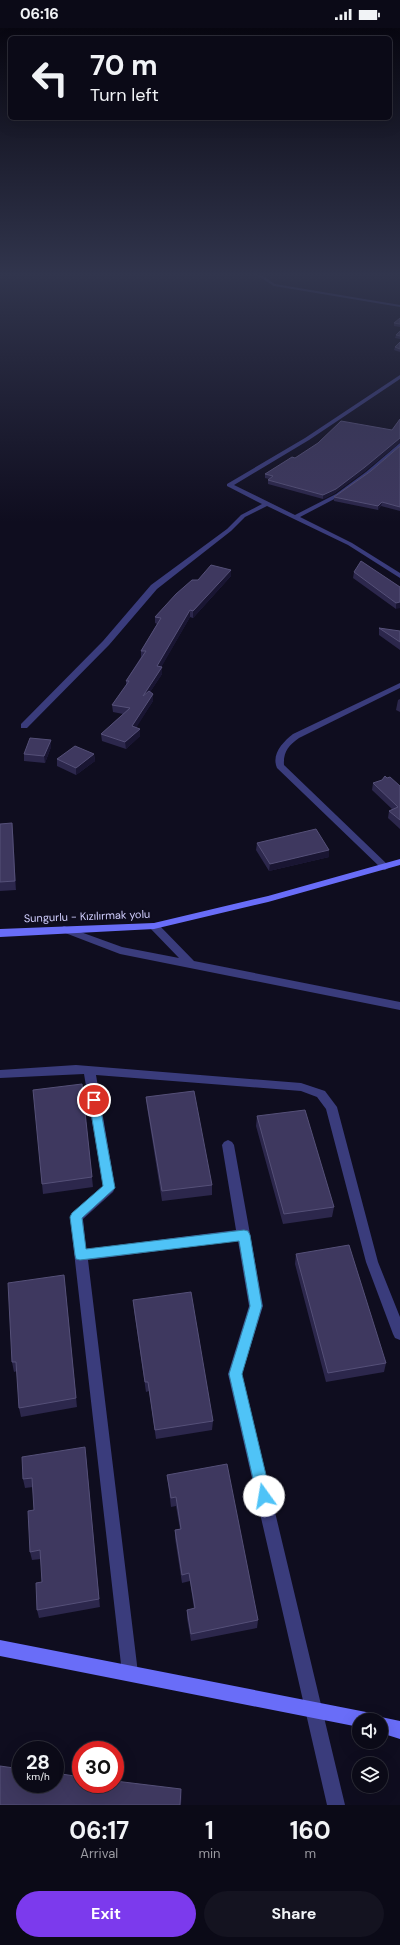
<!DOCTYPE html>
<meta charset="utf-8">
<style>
body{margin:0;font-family:"DM Sans",sans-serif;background:#141320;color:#f1f3f6;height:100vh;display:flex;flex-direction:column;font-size:15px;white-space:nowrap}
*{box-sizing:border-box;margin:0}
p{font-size:13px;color:#9a9aa1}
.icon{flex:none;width:22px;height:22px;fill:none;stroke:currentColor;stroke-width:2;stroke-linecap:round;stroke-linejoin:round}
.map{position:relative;height:1777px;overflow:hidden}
.side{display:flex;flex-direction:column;background:#0b0a17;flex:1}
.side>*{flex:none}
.hud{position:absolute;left:8px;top:8px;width:384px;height:84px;border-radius:6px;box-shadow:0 4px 16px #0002,0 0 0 1px #2b2b36;background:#0b0a17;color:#f1f3f6;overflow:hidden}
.fabs{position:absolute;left:352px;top:1685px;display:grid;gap:8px}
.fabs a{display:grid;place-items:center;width:36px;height:36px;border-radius:50%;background:#0b0a17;box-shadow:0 4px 16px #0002,0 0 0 1px #2b2b36;font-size:20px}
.speed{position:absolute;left:12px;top:1713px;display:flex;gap:8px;font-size:20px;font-weight:700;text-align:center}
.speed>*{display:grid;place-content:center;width:52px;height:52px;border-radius:50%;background:#0b0a17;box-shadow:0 4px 16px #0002,0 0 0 1px #2b2b36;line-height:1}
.speed small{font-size:10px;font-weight:400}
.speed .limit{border:6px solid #d22;background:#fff;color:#111}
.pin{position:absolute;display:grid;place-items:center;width:34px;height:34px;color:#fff;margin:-17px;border:2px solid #fff;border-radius:50%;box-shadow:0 1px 4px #0007}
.me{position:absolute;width:44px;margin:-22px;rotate:347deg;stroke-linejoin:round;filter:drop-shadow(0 0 3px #0008)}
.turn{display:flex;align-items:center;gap:14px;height:84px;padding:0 16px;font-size:18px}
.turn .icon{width:52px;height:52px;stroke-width:2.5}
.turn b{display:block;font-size:28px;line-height:34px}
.eta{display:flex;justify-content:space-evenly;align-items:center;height:68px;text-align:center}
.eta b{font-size:24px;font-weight:700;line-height:28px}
.button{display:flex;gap:8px;margin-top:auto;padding:8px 16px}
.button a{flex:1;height:46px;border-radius:24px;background:#7c3aed;color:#fff;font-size:16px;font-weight:700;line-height:46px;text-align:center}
.button a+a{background:#141320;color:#f1f3f6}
.status{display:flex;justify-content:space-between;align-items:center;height:28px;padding:0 20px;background:#0b0a17;direction:ltr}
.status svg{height:11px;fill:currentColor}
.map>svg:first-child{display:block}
</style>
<div class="status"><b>06:16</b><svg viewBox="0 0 49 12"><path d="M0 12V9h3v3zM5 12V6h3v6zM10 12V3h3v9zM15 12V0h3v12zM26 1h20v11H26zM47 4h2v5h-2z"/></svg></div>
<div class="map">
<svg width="400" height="1777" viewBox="0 0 400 1777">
<rect width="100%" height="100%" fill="#0f0d1f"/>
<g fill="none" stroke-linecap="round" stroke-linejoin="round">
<path fill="#3a3c7c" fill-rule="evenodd" d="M253 245H258L275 256 400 277V279L274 258Z
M400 347V351L309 412 234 457 295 487 336 466 366 444 400 415V420L370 446 340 468 300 489 352 515 400 545V550L348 517 267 478 245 489 231 503 157 561 109 617 27 700H21V696L103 613 151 557 227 501 241 487 262 476 227 458V456L305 410Z
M400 655V660L299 710C289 717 283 724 284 737L388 837 390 839 385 842 382 841 277 740C271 726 283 714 293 706Z
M154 895 158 896 194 933 400 974V982L120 926 60 903 59 901 64 898 122 919 179 930 150 900 149 898 150 896Z
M76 1037 301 1055 325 1063 337 1079 378 1234 400 1289V1312L395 1310 393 1306 366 1234 326 1081 317 1069 301 1063 96 1047 115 1160 113 1164 83 1191 86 1221 236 1202 222 1117 224 1114 228 1112 232 1114 234 1117 263 1278 242 1346 345 1777H327L228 1346 249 1278 238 1213 88 1232 138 1645 136 1651 130 1653 124 1651 122 1645 70 1189 72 1185 103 1158 84 1046 0 1050V1042Z"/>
<path fill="#696df8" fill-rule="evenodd" d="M400 831V837L268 874 154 901 0 909V901L154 895 268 868Z
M0 1612 366 1684 372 1686 374 1692H359V1699L0 1628Z
M381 1689 400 1693V1711L381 1705V1692H375Z"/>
</g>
<path fill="#2c274c" d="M400 290V299L394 298V295Z
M400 303V311L395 310 396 307Z
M400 314V324L394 322 395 319Z
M400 391V414L365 443 335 465 323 471 268 456V452L269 451 265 450V446L295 430 392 402Z
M400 418V483L381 478 378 482 334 473V469L371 443Z
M354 544 400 559 396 581 353 550Z
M231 548 193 590 190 589 161 639H162V646L150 664 153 666V673L136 699 140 708 126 721 102 713 101 706 123 686 113 684 112 677 126 658V653L141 629V623L157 596 155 595V589L198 552Z
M379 600 400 603V622L379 607Z
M400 671V684L396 682 398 672Z
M51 719 45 735 24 733V726Z
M94 726 95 733 76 747 57 738V731Z
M373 755 400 758V801L388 790 389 783 392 781 372 762Z
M0 796 13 804 16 862 0 863Z
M257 815 329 829 269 843 256 822Z
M82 1056 93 1159 43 1166 42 1156Z
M146 1069 212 1157V1167L162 1173 147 1079Z
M257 1088 334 1179 332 1189 283 1196 256 1098Z
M296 1226 386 1335 384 1344 326 1354 295 1236Z
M64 1247 77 1379 21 1389 19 1380 17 1343 14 1344 12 1334Z
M133 1272 213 1393 212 1402 156 1411 149 1363 146 1364 134 1282Z
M86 1428 100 1579 39 1590 37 1582 42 1554 41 1531 32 1532 30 1524 34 1482 33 1459 25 1460 23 1451Z
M167 1447 258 1592 257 1600 191 1613 187 1590V1582L194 1581 190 1553 182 1555 175 1510V1502L180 1501 176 1478 171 1479Z"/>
<path fill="#191532" d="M400 410V414L365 443 335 465 323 471V467Z
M382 474 381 478 378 482V478Z
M231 542V548L193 590V583Z
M400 574V580L396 581V575Z
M190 582V589L158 645 157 638Z
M162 639V646L143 675V668Z
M153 666V673L133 705 132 698Z
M140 701V708L126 721 125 714Z
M51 712V719L45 735 44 728Z
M94 726 95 733 76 747V740Z
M12 795 13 804 16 862 15 853Z
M329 822V829L269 843 270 836Z
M64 1247 65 1256 77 1379 76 1370Z
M85 1419 86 1428 100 1579 99 1571Z
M181 1761 182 1769 181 1777H180Z"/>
<path fill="#3e385f" stroke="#555078" d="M400 290V296L394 295Z
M400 303V308L396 307Z
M400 314V321L395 319Z
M400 391V410L365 439 336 461 323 467 268 452 273 448 265 446 292 429 295 430 318 415 341 393 392 402Z
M400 418V479L382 474 378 478 334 469 371 443Z
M361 533 400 559V574L396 575 354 544Z
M211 537 231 542 193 583 190 582 157 638 162 639 143 668 149 663 153 666 132 698 140 701 125 714 101 706 130 680 112 677 129 653H126L146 623H141L161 590 155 589 176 566 192 552H198Z
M379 600 400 603V614Z
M30 710 51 712 44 728 24 726Z
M75 718 94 726 76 740 57 731Z
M385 748 387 750 390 749 400 758V792L389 783 398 779 373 755 382 752Z
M12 795 15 853 0 854V796Z
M316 801 329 822 270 836 257 815Z
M82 1056 92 1149 42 1156 33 1062Z
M194 1063 212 1157 162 1163 146 1069Z
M305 1082 334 1179 284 1186 257 1088Z
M349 1217 386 1335 328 1345 296 1226Z
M64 1247 76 1370 19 1380 16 1334H12L8 1255Z
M191 1264 213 1393 155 1402 148 1354H145L133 1272Z
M85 1419 99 1571 37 1582 36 1555 42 1554 40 1522 30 1524 28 1483 34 1482 32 1450 23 1451 22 1429Z
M227 1436 258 1592 191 1606 187 1582 195 1580 189 1545 182 1547 175 1502 181 1501 176 1469 171 1470 167 1447Z
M0 1738 21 1741V1756H55V1745L81 1749V1756H115V1753L181 1761 180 1777H0Z"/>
<linearGradient id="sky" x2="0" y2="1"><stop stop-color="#080711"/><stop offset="0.5" stop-color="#31354d"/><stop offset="1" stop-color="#31354d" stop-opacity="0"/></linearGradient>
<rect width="400" height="494" fill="url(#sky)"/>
<path fill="#4fc3f7" stroke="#337fa1" d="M94 1067 99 1072 115 1160 82 1190 86 1221 244 1202 248 1203 250 1207 262 1278 242 1346 271 1468 269 1473 264 1475 259 1473 257 1468 229 1346 250 1278 239 1213 80 1232 76 1231 75 1227 70 1189 72 1185 103 1158 89 1072Z"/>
<g text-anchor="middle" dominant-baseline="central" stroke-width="3.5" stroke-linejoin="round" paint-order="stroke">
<g font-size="11" fill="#d0cdfd" stroke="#0f0d1f">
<text transform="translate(87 888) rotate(-2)">Sungurlu - Kızılırmak yolu</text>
</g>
</g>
</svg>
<div class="fabs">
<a><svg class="icon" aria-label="sound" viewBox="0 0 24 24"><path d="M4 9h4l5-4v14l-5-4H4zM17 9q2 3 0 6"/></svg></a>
<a><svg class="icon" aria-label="layers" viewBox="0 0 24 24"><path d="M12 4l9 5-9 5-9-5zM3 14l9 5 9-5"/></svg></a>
</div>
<div class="speed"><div>28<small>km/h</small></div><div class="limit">30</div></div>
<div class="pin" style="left:94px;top:1072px;background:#d93025"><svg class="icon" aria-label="arrive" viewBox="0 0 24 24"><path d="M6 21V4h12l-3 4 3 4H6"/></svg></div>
<svg class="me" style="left:264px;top:1468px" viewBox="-20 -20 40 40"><circle r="19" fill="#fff"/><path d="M0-13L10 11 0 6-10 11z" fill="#4fc3f7"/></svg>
<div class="hud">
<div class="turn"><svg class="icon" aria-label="left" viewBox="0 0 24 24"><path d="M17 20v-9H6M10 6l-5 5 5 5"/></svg><div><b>70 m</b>Turn left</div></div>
</div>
</div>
<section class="side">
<div class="eta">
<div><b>06:17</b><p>Arrival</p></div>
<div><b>1</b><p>min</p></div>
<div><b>160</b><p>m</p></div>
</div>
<div class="button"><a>Exit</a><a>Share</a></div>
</section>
